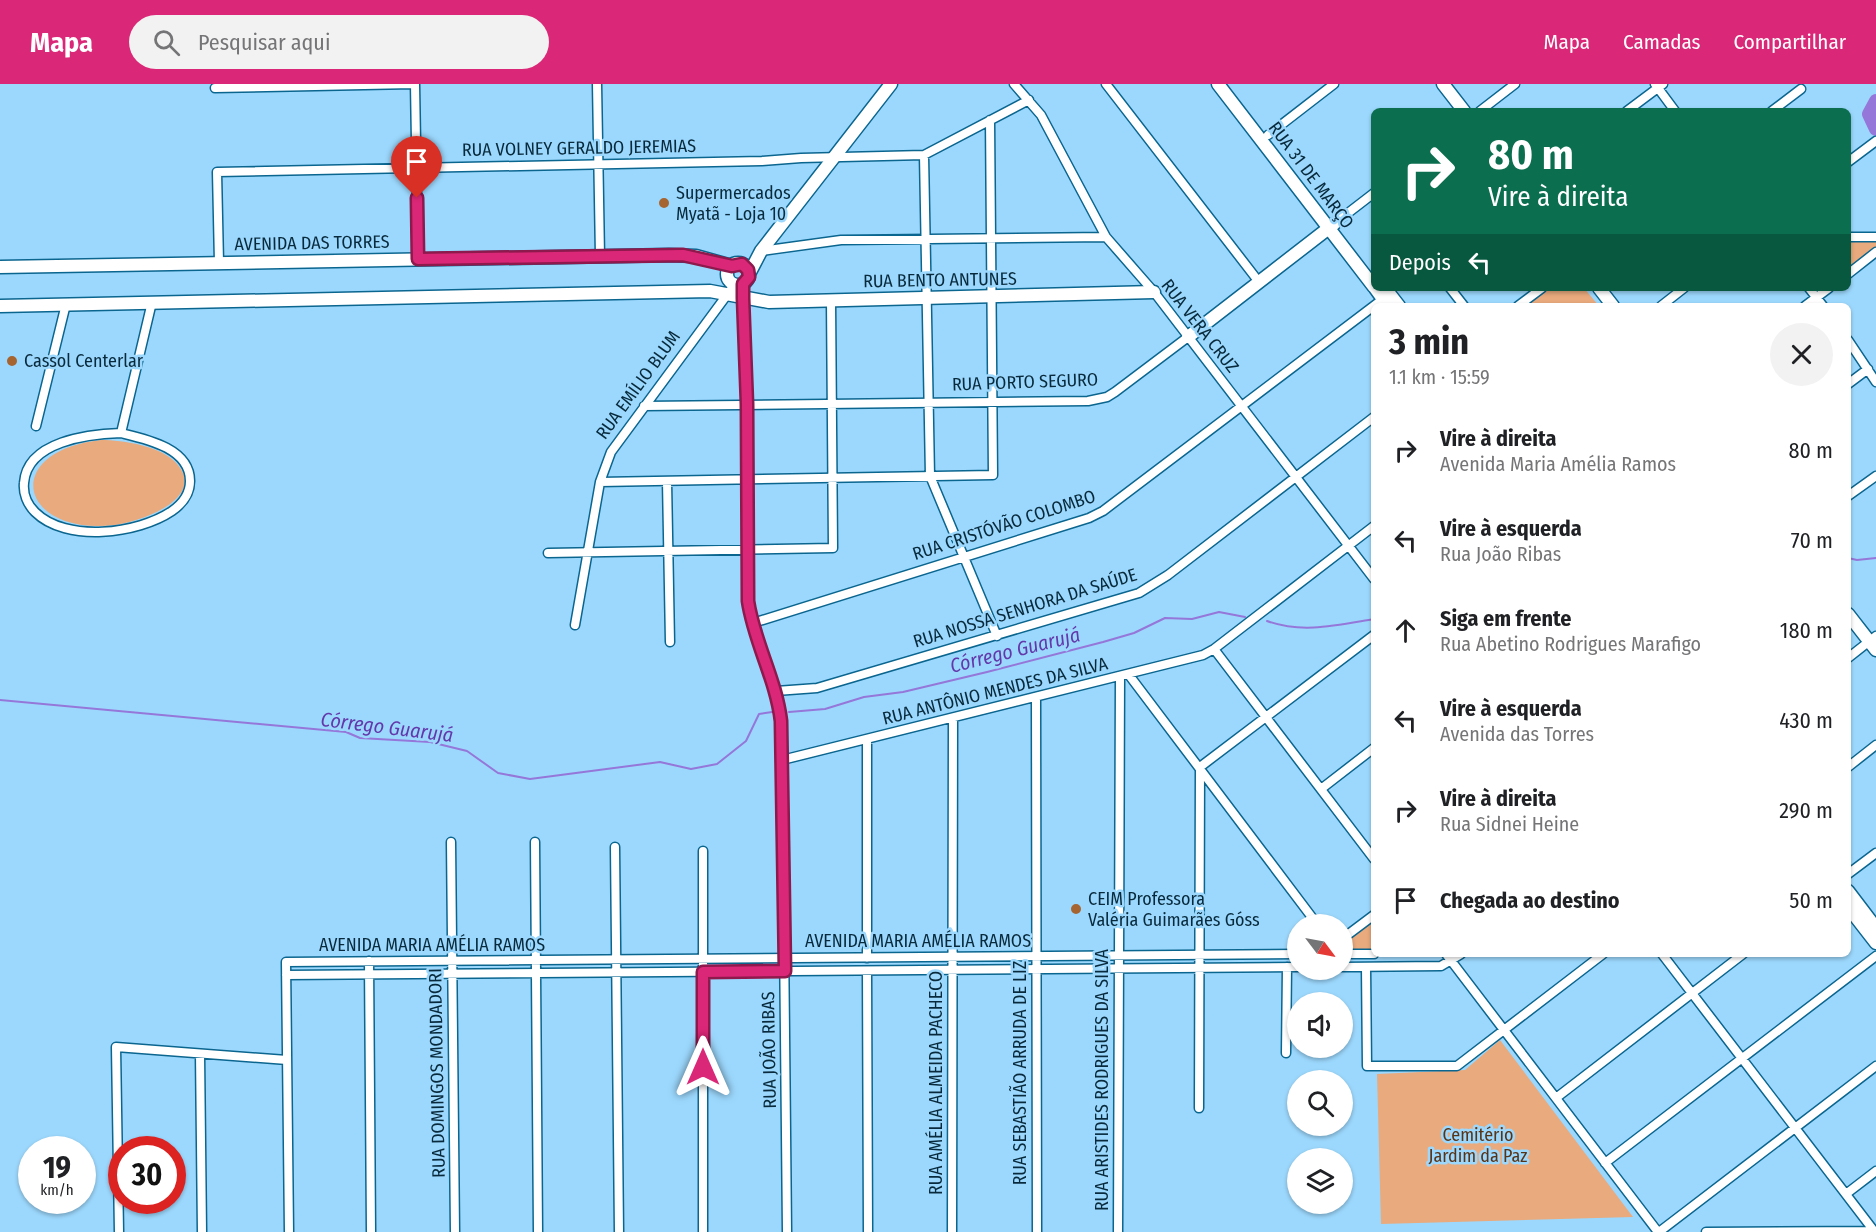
<!DOCTYPE html>
<html lang="pt">
<meta charset="utf-8">
<style>
body{margin:0;font-family:"Fira Sans Condensed",sans-serif;background:#f2f2f2;color:#202124;height:100vh;display:flex;flex-direction:column;font-size:22px;white-space:nowrap}
*{box-sizing:border-box;margin:0}
p{font-size:20px;color:#757577}
.icon{flex:none;width:33px;height:33px;fill:none;stroke:currentColor;stroke-width:2;stroke-linecap:round;stroke-linejoin:round}
.map{position:relative;flex:1;overflow:hidden}
.panel{position:absolute;left:1371px;top:219px;width:480px;height:654px;display:flex;flex-direction:column;background:#fff;border-radius:9px;box-shadow:0 2px 4px #0004}
.panel>*{flex:none}
.top-card{position:absolute;left:1371px;top:24px;width:480px;height:183px;border-radius:9px;box-shadow:0 2px 4px #0004;background:#0b6e4f;color:#fff;overflow:hidden}
.needle{width:39px;rotate:122deg}
.buttons{position:absolute;left:1287px;top:830px;display:grid;gap:12px}
.buttons a{display:grid;place-items:center;width:66px;height:66px;border-radius:50%;background:#fff;box-shadow:0 2px 4px #0004;font-size:30px}
.speed{position:absolute;left:18px;top:1052px;display:flex;gap:12px;font-size:30px;font-weight:700;text-align:center}
.speed>*{display:grid;place-content:center;width:78px;height:78px;border-radius:50%;background:#fff;box-shadow:0 2px 4px #0004;line-height:1}
.speed small{font-size:15px;font-weight:400}
.speed .limit{border:9px solid #d22;background:#fff;color:#111}
.pin{position:absolute;display:grid;place-items:center;width:51px;height:51px;color:#fff;margin:-62px -26px;border-radius:50% 50% 50% 0;rotate:-45deg;box-shadow:0 0 6px #0007}
.pin .icon{rotate:45deg}
.me{position:absolute;width:66px;margin:-33px;rotate:0deg;stroke-linejoin:round;filter:drop-shadow(0 0 4px #0008)}
.turn{display:flex;align-items:center;gap:21px;height:126px;padding:0 18px;font-size:27px}
.turn .icon{width:78px;height:78px;stroke-width:2.5}
.turn b{display:block;font-size:42px;line-height:51px}
.then{display:flex;align-items:center;height:57px;padding:0 18px;background:#0003;gap:12px;font-size:22px}
.round{display:grid;place-items:center;flex:none;width:63px;height:63px;border-radius:32px;background:#f2f2f2}
.head{display:flex;align-items:center;justify-content:space-between;height:102px;padding:0 18px}
h1{font-size:36px;font-weight:700;line-height:45px}
ul{padding:0;list-style:none}
li{display:flex;align-items:center;gap:18px;height:90px;padding:0 18px}
li div{flex:1}
li b{display:block;font-size:22px}
li em{font-style:normal}
header{display:flex;align-items:center;gap:36px;box-sizing:border-box;height:84px;padding:0 30px;background:#db2777;color:#fff}
header strong{font-size:28px}
nav{display:flex;gap:33px;margin-inline-start:auto;font-size:21px}
.search{width:420px;height:54px;background:#f2f2f2;display:flex;align-items:center;gap:15px;box-sizing:border-box;padding:0 21px;border-radius:33px;color:#757577;font-size:22px}
.map>svg:first-child{display:block}
</style>
<header>
<strong>Mapa</strong>
<div class="search"><svg class="icon" aria-label="search" viewBox="0 0 24 24"><circle cx="10" cy="10" r="6"/><path d="M15 15l6 6"/></svg>Pesquisar aqui</div>
<nav><a>Mapa</a><a>Camadas</a><a>Compartilhar</a></nav>
</header>
<div class="map">
<svg width="1876" height="1148" viewBox="0 0 1876 1148">
<rect width="100%" height="100%" fill="#9cd8fd"/>
<path fill="#e9aa7d" d="M1848 153H1876V168L1848 190Z
M1549 204H1584L1599 222H1527Z
M101 356C123 356 163 362 178 381 206 415 139 438 115 441 18 452 0 367 101 356Z
M1374 831V870H1343V855Z
M1500 956 1633 1133 1381 1140 1377 990 1465 986Z"/>
<g fill="none" stroke-linecap="round" stroke-linejoin="round">
<path stroke="#9577d9" stroke-width="2" d="M1848 474 1857 476 1876 474
M1267 537C1302 550 1338 541 1374 535
M0 616 346 648 360 654 430 658 467 667 498 689 530 695 660 678 691 685 717 680 746 657 759 630 772 628
M789 628 825 625 864 613 903 608 987 588 1103 558 1134 549 1165 534 1192 535 1219 528 1245 533"/>
<path stroke="#9577d9" stroke-width="14" d="M1876 17 1869 30 1876 45"/>
<g stroke="#0a658f" stroke-width="11">
<path id="street" d="M415 0 418 175
M597 0 600 172
M1014 0 1041 31 1106 153 1154 208 1374 495
M1106 0 1259 198
M1655 0 1675 27
M215 4 413 0
M1480 27 1515 0
M1627 27 1663 0
M1772 27 1801 5
M1268 51 1334 0
M924 71 930 392 997 552
M1848 78 1876 57
M1335 139 1374 109
M1848 153H1876
M761 167 841 156 1106 153
M219 179 217 88 762 77 801 74 924 71 1029 16
M1848 190 1876 168
M743 200 747 320 748 517 753 539 776 607 782 655 787 1148
M1450 204 1464 222
M1809 204 1823 222
M1518 222 1542 204
M1661 222 1684 204
M1805 222 1829 204
M1848 256 1876 298
M1848 300 1868 285
M644 322 1088 317 1107 313 1115 308 1188 253
M36 342 66 220
M121 349C146 355 190 364 190 397 190 410 182 420 172 427 138 450 66 459 35 428 27 420 23 409 24 399 27 357 89 350 121 349Z
M121 349 152 218
M667 397 670 558
M600 398 993 391 990 36
M1848 412 1876 392
M548 469 833 464 831 217
M753 539 1089 434 1103 427 1383 215
M575 541 600 398 611 368 735 200
M1214 565 1374 775
M1848 574 1876 552
M1129 591 1317 840
M776 607 817 604 1139 509 1168 491 1374 333
M1036 614 1037 1148
M867 656V874
M782 676 1203 571 1214 565 1374 442
M1848 683 1876 661
M1321 705 1374 664
M451 758 455 1148
M535 758 538 1148
M615 763 619 1148
M703 767V1148
M1848 790 1876 769
M1342 855 1374 831
M1342 870H1374
M1446 870 1658 1148
M1662 870 1874 1147
M369 877 371 1148
M1342 883 1441 882 1461 870
M1366 883 1367 982H1457L1603 870
M867 887 868 1148
M286 891 1298 883
M1286 969 1287 883
M200 970 202 1148
M1556 1014 1743 870
M1199 1024 1200 683 1374 551
M1605 1079 1876 872
M1846 1110 1876 1087
M119 1148 116 963 287 976
M289 1148 286 878 1298 870
M952 1148 953 634
M1118 1148 1120 593
M1659 1148 1876 982
M1706 1148 1876 1147"/>
</g>
<g stroke="#0a658f" stroke-width="15">
<path id="secondary" d="M1218 0 1374 203
M1443 0 1464 27
M727 190a11 11 0 1 1 22 0a11 11 0 1 1-22 0Z
M0 183 669 171 696 172 732 182
M749 190 761 167 891 0
M1375 204 1388 222
M1385 204 1399 222
M1599 204 1613 222
M0 222 710 207 769 218 1154 208
M1188 253 1334 140
M1848 530 1876 566
M1848 807 1876 844
M1848 823 1876 859"/>
</g>
<use href="#street" stroke="#fff" stroke-width="8"/>
<use href="#secondary" stroke="#fff" stroke-width="12"/>
</g>
<g fill="none" stroke-linecap="round" stroke-linejoin="round">
<g stroke="#8e194d" stroke-width="15">
<path id="route" d="M417 114 418 175 683 171 732 182 742 180 748 186 749 193 743 200V214L747 320 748 517C754 558 776 595 781 637L785 887 703 888V983"/>
</g>
<use href="#route" stroke="#db2777" stroke-width="10"/>
</g>
<g fill="#a66430" stroke="#9cd8fd" stroke-width="2">
<circle cx="664" cy="119" r="6"/>
<circle cx="12" cy="277" r="6"/>
<circle cx="1076" cy="825" r="6"/>
</g>
<g text-anchor="middle" dominant-baseline="central" stroke-width="5" stroke-linejoin="round" paint-order="stroke">
<g font-size="18" fill="#082a3c" stroke="#9cd8fd">
<text transform="translate(579 64) rotate(-1)">RUA VOLNEY GERALDO JEREMIAS</text>
<text transform="translate(1311 91) rotate(53)">RUA 31 DE MARÇO</text>
<text transform="translate(312 159) rotate(-1)">AVENIDA DAS TORRES</text>
<text transform="translate(940 196) rotate(-1)">RUA BENTO ANTUNES</text>
<text transform="translate(1200 242) rotate(52)">RUA VERA CRUZ</text>
<text transform="translate(1025 298) rotate(-2)">RUA PORTO SEGURO</text>
<text transform="translate(638 301) rotate(-54)">RUA EMÍLIO BLUM</text>
<text transform="translate(1004 441) rotate(-18)">RUA CRISTÓVÃO COLOMBO</text>
<text transform="translate(1025 524) rotate(-17)">RUA NOSSA SENHORA DA SAÚDE</text>
<text transform="translate(995 607) rotate(-14)">RUA ANTÔNIO MENDES DA SILVA</text>
<text x="918" y="857">AVENIDA MARIA AMÉLIA RAMOS</text>
<text x="432" y="861">AVENIDA MARIA AMÉLIA RAMOS</text>
<text transform="translate(769 966) rotate(-91)">RUA JOÃO RIBAS</text>
<text transform="translate(437 989) rotate(-91)">RUA DOMINGOS MONDADORI</text>
<text transform="translate(1020 989) rotate(-90)">RUA SEBASTIÃO ARRUDA DE LIZ</text>
<text transform="translate(1102 996) rotate(-90)">RUA ARISTIDES RODRIGUES DA SILVA</text>
<text transform="translate(936 999) rotate(-90)">RUA AMÉLIA ALMEIDA PACHECO</text>
</g>
<g font-size="18" fill="#082a3c" stroke="#9cd8fd" text-anchor="start">
<text x="676" y="109">Supermercados<tspan x="676" dy="21">Myatã - Loja 10</tspan></text>
<text x="24" y="277">Cassol Centerlar</text>
<text x="1088" y="815">CEIM Professora<tspan x="1088" dy="21">Valéria Guimarães Góss</tspan></text>
</g>
<g font-size="18" fill="#593315" stroke="#9cd8fd">
<text x="1478" y="1051">Cemitério<tspan x="1478" dy="21">Jardim da Paz</tspan></text>
</g>
<g font-size="20" font-style="italic" fill="#6338ab" stroke="#9cd8fd">
<text transform="translate(1015 566) rotate(-14)">Córrego Guarujá</text>
<text transform="translate(387 643) rotate(7)">Córrego Guarujá</text>
</g>
</g>
</svg>
<div class="buttons">
<a><svg class="needle" viewBox="-14 -14 28 28"><path d="M0-13l5 13h-10z" fill="#e53935"/><path d="M0 13l5-13h-10z" fill="#757577"/></svg></a>
<a><svg class="icon" aria-label="sound" viewBox="0 0 24 24"><path d="M4 9h4l5-4v14l-5-4H4zM17 9q2 3 0 6"/></svg></a>
<a><svg class="icon" aria-label="search" viewBox="0 0 24 24"><circle cx="10" cy="10" r="6"/><path d="M15 15l6 6"/></svg></a>
<a><svg class="icon" aria-label="layers" viewBox="0 0 24 24"><path d="M12 4l9 5-9 5-9-5zM3 14l9 5 9-5"/></svg></a>
</div>
<div class="speed"><div>19<small>km/h</small></div><div class="limit">30</div></div>
<div class="pin" style="left:417px;top:114px;background:#d93025"><svg class="icon" aria-label="arrive" viewBox="0 0 24 24"><path d="M6 21V4h12l-3 4 3 4H6"/></svg></div>
<svg class="me" style="left:703px;top:983px" viewBox="-20 -20 40 40"><path d="M0-17L14 15 0 8-14 15z" fill="#db2777" stroke="#fff" stroke-width="4"/></svg>
<div class="top-card">
<div class="turn"><svg class="icon" aria-label="right" viewBox="0 0 24 24"><path d="M7 20v-9h11M14 6l5 5-5 5"/></svg><div><b>80 m</b>Vire à direita</div></div>
<div class="then">Depois<svg class="icon" aria-label="left" viewBox="0 0 24 24"><path d="M17 20v-9H6M10 6l-5 5 5 5"/></svg></div>
</div>
<section class="panel">
<div class="head"><div><h1>3 min</h1><p>1.1 km · 15:59</p></div><a class="round"><svg class="icon" aria-label="close" viewBox="0 0 24 24"><path d="M6 6l12 12M18 6L6 18"/></svg></a></div>
<ul>
<li><svg class="icon" aria-label="right" viewBox="0 0 24 24"><path d="M7 20v-9h11M14 6l5 5-5 5"/></svg><div><b>Vire à direita</b><p>Avenida Maria Amélia Ramos</p></div><em>80 m</em></li>
<li><svg class="icon" aria-label="left" viewBox="0 0 24 24"><path d="M17 20v-9H6M10 6l-5 5 5 5"/></svg><div><b>Vire à esquerda</b><p>Rua João Ribas</p></div><em>70 m</em></li>
<li><svg class="icon" aria-label="ahead" viewBox="0 0 24 24"><path d="M12 20V5M6 11l6-6 6 6"/></svg><div><b>Siga em frente</b><p>Rua Abetino Rodrigues Marafigo</p></div><em>180 m</em></li>
<li><svg class="icon" aria-label="left" viewBox="0 0 24 24"><path d="M17 20v-9H6M10 6l-5 5 5 5"/></svg><div><b>Vire à esquerda</b><p>Avenida das Torres</p></div><em>430 m</em></li>
<li><svg class="icon" aria-label="right" viewBox="0 0 24 24"><path d="M7 20v-9h11M14 6l5 5-5 5"/></svg><div><b>Vire à direita</b><p>Rua Sidnei Heine</p></div><em>290 m</em></li>
<li><svg class="icon" aria-label="arrive" viewBox="0 0 24 24"><path d="M6 21V4h12l-3 4 3 4H6"/></svg><div><b>Chegada ao destino</b></div><em>50 m</em></li>
</ul>
</section>
</div>
